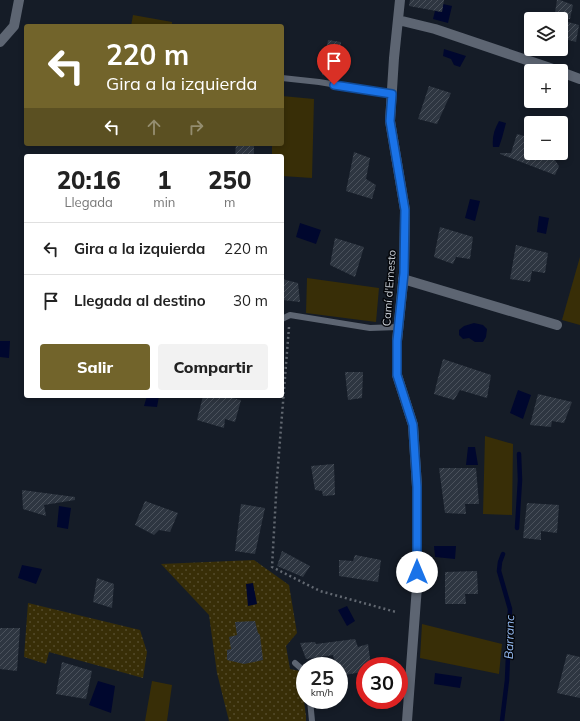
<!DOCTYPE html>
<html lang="es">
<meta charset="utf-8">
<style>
body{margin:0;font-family:Mulish,sans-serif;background:#f2f2f2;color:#222;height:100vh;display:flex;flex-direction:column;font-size:15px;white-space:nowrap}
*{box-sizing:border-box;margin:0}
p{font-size:13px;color:#767676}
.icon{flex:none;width:22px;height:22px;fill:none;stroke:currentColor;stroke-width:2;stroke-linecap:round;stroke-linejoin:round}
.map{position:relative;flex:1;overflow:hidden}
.side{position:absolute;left:24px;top:154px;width:260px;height:244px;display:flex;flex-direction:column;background:#fff;border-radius:4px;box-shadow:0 2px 6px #0003}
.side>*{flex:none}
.guide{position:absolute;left:24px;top:24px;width:260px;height:122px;border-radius:4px;box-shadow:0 2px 6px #0003;background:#72642b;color:#fff;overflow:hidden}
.buttons{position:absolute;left:524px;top:12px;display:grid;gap:8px}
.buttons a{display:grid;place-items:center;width:44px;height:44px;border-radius:4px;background:#fff;box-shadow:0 2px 6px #0003;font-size:20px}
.speed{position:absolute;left:296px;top:657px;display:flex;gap:8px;font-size:20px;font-weight:700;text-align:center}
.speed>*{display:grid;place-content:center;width:52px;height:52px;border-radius:50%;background:#fff;box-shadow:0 2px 6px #0003;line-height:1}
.speed small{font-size:10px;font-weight:400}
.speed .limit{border:6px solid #d22;background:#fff;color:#111}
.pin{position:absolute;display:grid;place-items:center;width:34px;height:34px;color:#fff;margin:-41px -17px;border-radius:50% 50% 50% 0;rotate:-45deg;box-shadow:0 0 4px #0007}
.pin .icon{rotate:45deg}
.me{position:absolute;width:44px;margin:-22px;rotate:0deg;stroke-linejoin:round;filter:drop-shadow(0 0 3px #0008)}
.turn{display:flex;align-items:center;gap:14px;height:84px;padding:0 16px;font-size:18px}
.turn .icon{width:52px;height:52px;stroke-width:2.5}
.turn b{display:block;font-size:28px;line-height:34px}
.lanes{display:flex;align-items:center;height:38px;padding:0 16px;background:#0003;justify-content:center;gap:20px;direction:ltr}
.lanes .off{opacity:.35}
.eta{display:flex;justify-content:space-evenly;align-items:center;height:68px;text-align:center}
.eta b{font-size:24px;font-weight:800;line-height:28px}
.button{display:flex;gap:8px;margin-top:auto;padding:8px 16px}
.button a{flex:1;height:46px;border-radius:4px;background:#72642b;color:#fff;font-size:16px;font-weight:800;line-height:46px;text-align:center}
.button a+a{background:#f2f2f2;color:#222}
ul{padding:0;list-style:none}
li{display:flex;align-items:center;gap:12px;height:52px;padding:0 16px;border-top:1px solid #e0e0e0}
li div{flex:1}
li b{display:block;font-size:15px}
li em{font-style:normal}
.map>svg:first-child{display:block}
</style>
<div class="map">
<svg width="580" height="721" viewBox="0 0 580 721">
<defs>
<pattern id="garden-dots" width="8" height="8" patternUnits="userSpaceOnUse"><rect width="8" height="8" fill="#382e07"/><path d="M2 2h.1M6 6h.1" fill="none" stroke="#544b2b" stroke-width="1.8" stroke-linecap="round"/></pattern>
<pattern id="building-hatch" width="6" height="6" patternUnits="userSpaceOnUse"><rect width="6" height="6" fill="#2e3641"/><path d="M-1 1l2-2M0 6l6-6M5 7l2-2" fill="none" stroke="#4b525c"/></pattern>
</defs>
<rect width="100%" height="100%" fill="#151c27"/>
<path fill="#382e07" d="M133 15 172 22V26H131Z
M282 96 314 99 312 178 282 176V156H272V144H282Z
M580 257V325L562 320Z
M307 278 379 288 376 322 306 313Z
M485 436 513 444 512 515 483 514Z
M422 624 502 644 499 674 420 658Z
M152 681 172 685 167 721H145Z"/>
<path fill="url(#garden-dots)" d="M254 560 289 585 297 633 286 646 290 669 300 671 306 716V721H229L217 673 209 615 161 564Z
M28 603 140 630 147 652 143 678 49 652 46 664 24 657Z"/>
<path fill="#00072e" d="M443 4 452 6 448 23 433 19 435 11 442 12Z
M444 49 466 56 460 67 454 65 451 59 443 56Z
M499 121 506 123 502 138 499 147H493C492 137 494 130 499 121Z
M470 199 480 201 475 221 465 218Z
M539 216 549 218 546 234 537 232Z
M300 223 321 230 316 244 296 237Z
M474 323 483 325 487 329 486 337 483 342H475L469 338 463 339 459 335V330L464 326Z
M0 341H10L9 358 0 357Z
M518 390 531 395 523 419 510 413Z
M147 396H159L157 407 144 406Z
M468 447H475L478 465H466Z
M59 506 71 508 68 529 57 527Z
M434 546H456L455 559 435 557Z
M22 565 42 569 36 584 18 578Z
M253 583 257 604 248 606 246 584Z
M347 606 355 621 347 626 338 610Z
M435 673 462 677 460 688 434 684Z
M98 681 115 686 111 713 89 705Z"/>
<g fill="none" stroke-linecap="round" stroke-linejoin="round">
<path stroke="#00072e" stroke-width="4.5" d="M517 528 520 480 519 454
M502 721 507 680 510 609 499 571 500 562 503 554"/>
</g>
<path fill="url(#building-hatch)" d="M410 0H444L442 12 409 6Z
M557 0H560L573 5 570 19H554Z
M561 20 579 25 576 42 561 38Z
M328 40 341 42 338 77 322 75Z
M429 86 451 93 437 124 418 119Z
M517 134 531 138V153H550L559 166 555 175 500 154 501 153H511Z
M236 144H254V156H235Z
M354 152 370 158 366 179 376 185 372 199 346 191Z
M440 227 473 237 470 259 456 257 453 264 434 257Z
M335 238 364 247 355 277 330 265Z
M516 245 548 253 545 273 532 271 530 282 510 279Z
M282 279 298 283 300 302 282 300Z
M443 359 491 375 487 398 460 390 454 400 434 394 438 378Z
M345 372H363L362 398 348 400Z
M538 394 572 402 564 423 552 421 551 427 530 425Z
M203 396H223L241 400 235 422 225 419 224 428 197 420Z
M334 464 335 495 323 496 322 491 315 490 311 466Z
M439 468H476L479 504H465L466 514 445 513Z
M22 490 75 497V500L44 505 46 516 23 509Z
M145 501 178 513 170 532 159 530 154 535 135 525Z
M527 503 559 505 557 533 541 531V540L523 538Z
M241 504 265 508 255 554 235 551Z
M282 551 310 566 303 577 277 566Z
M355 555 381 560 378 582 339 576V560L353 561Z
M477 571 478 594H465L466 604H445V572Z
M97 578 114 584 112 608 93 602Z
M255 621 258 633 260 635 263 660 244 664 227 660V650L231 649 229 637 237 635 235 622Z
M0 628H20L17 671 0 669Z
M355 639 358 647 368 644 371 666H365L362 672 339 676V666H336L333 655 306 659 300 643 315 642 316 644Z
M567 654 580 657V698L557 693Z
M62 662 92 671 86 699 56 694Z"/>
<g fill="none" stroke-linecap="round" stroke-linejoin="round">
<path stroke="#626871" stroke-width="2.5" stroke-dasharray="2 3" stroke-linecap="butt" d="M289 327 277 478 272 567 320 591 396 612"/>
<path stroke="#5d6572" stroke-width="6" d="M282 78 319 82 392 94
M282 319 290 315 370 328 398 327
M295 663 303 670 305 674
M310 700 312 721"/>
<path stroke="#5d6572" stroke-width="10" d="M400 0 394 58 390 121 405 210 404 273 397 341V375L413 425 417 487V586L407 721
M398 20 435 29 559 71
M0 42 14 26 19 0
M561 72 580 79
M403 279 557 325"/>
</g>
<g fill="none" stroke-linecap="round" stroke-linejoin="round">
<g stroke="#114b97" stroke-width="10">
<path id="route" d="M334 85 392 94 390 121 405 210 404 273 397 341V375L413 425 417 487V572"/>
</g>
<use href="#route" stroke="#1a73e8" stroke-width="7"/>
</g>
<g text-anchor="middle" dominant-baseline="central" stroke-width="3" stroke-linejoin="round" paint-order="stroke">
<g font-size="11" fill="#cdd2d9" stroke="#05070b">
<text transform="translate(389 288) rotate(-86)">Camí d'Ernesto</text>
</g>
<g font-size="12" font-style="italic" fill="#99c0f9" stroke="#05070b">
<text transform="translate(509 637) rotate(-88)">Barranc</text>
</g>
</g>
</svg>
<div class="buttons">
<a><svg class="icon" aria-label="layers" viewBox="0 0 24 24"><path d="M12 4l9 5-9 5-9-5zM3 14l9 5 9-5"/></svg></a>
<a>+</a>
<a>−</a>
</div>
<div class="speed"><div>25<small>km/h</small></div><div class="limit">30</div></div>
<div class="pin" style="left:334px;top:85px;background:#d93025"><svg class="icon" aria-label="arrive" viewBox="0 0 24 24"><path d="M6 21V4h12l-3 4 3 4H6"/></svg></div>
<svg class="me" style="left:417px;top:572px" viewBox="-20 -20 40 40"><circle r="19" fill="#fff"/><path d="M0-13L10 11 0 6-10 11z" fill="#1a73e8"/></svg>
<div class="guide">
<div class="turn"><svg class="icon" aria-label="left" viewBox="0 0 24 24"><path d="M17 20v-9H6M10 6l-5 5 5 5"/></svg><div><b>220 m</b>Gira a la izquierda</div></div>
<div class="lanes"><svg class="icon" aria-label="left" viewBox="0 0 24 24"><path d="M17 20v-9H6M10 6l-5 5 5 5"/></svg><svg class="icon off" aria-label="ahead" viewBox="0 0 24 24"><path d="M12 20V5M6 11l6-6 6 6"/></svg><svg class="icon off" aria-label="right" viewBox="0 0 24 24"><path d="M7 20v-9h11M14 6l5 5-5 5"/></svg></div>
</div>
<section class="side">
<div class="eta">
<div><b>20:16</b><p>Llegada</p></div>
<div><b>1</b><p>min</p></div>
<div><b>250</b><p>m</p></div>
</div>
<ul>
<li><svg class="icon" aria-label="left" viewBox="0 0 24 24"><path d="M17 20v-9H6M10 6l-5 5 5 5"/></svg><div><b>Gira a la izquierda</b></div><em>220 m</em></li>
<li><svg class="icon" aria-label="arrive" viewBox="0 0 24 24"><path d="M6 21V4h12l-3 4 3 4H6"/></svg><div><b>Llegada al destino</b></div><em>30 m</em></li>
</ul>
<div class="button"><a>Salir</a><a>Compartir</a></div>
</section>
</div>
